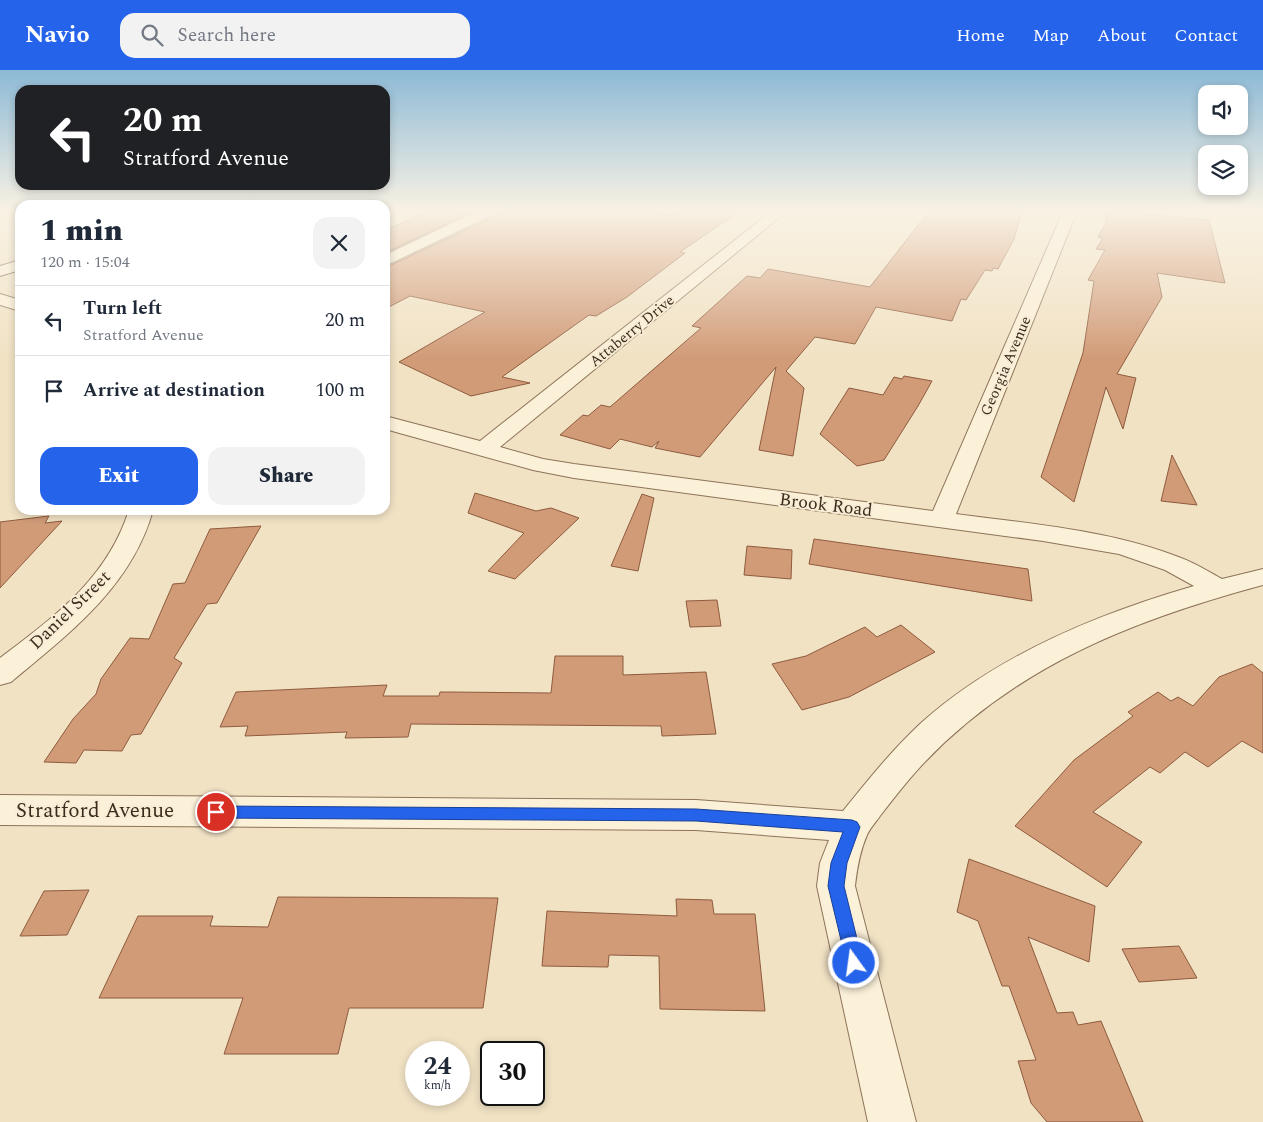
<!DOCTYPE html>
<meta charset="utf-8">
<style>
body{margin:0;font-family:Spectral,serif;background:#f2f2f3;color:#1f2937;height:100vh;display:flex;flex-direction:column;font-size:19px;white-space:nowrap}
*{box-sizing:border-box;margin:0}
p{font-size:16px;color:#747a83}
.icon{flex:none;width:28px;height:28px;fill:none;stroke:currentColor;stroke-width:2;stroke-linecap:round;stroke-linejoin:round}
.map{position:relative;flex:1;overflow:hidden}
.details{position:absolute;left:15px;top:130px;width:375px;height:315px;display:flex;flex-direction:column;background:#fff;border-radius:15px;box-shadow:0 2px 8px #0003}
.details>*{flex:none}
.guide{position:absolute;left:15px;top:15px;width:375px;height:105px;border-radius:15px;box-shadow:0 2px 8px #0003;background:#202124;color:#fff;overflow:hidden}
.fabs{position:absolute;left:1198px;top:15px;display:grid;gap:10px}
.fabs a{display:grid;place-items:center;width:50px;height:50px;border-radius:10px;background:#fff;box-shadow:0 2px 8px #0003;font-size:25px}
.speed{position:absolute;left:405px;top:971px;display:flex;gap:10px;font-size:25px;font-weight:700;text-align:center}
.speed>*{display:grid;place-content:center;width:65px;height:65px;border-radius:50%;background:#fff;box-shadow:0 2px 8px #0003;line-height:1}
.speed small{font-size:12px;font-weight:400}
.speed .limit{border:2px solid #111;border-radius:8px;background:#fff;color:#111}
.pin{position:absolute;display:grid;place-items:center;width:42px;height:42px;color:#fff;margin:-21px;border:2px solid #fff;border-radius:50%;box-shadow:0 1px 5px #0007}
.me{position:absolute;width:55px;margin:-28px;rotate:346deg;stroke-linejoin:round;filter:drop-shadow(0 0 4px #0008)}
.turn{display:flex;align-items:center;gap:18px;height:105px;padding:0 25px;font-size:22px}
.turn .icon{width:65px;height:65px;stroke-width:2.5}
.turn b{display:block;font-size:35px;line-height:42px}
.round{display:grid;place-items:center;flex:none;width:52px;height:52px;border-radius:15px;background:#f2f2f3}
.overview{display:flex;align-items:center;justify-content:space-between;height:85px;padding:0 25px}
h1{font-size:30px;font-weight:800;line-height:38px}
.primary-button{display:flex;gap:10px;margin-top:auto;padding:10px 25px}
.primary-button a{flex:1;height:58px;border-radius:15px;background:#2563eb;color:#fff;font-size:20px;font-weight:800;line-height:58px;text-align:center}
.primary-button a+a{background:#f2f2f3;color:#1f2937}
ul{padding:0;list-style:none}
li{display:flex;align-items:center;gap:15px;height:70px;padding:0 25px;border-top:1px solid #e0e1e3}
li div{flex:1}
li b{display:block;font-size:19px}
li em{font-style:normal}
header{display:flex;align-items:center;gap:30px;box-sizing:border-box;height:70px;padding:0 25px;background:#2563eb;color:#fff}
header strong{font-size:24px}
nav{display:flex;gap:28px;margin-inline-start:auto;font-size:18px}
.search{width:350px;height:45px;background:#f2f2f3;display:flex;align-items:center;gap:12px;box-sizing:border-box;padding:0 18px;border-radius:15px;color:#747a83;font-size:19px}
.map>svg:first-child{display:block}
</style>
<header>
<strong>Navio</strong>
<div class="search"><svg class="icon" aria-label="search" viewBox="0 0 24 24"><circle cx="10" cy="10" r="6"/><path d="M15 15l6 6"/></svg>Search here</div>
<nav><a>Home</a><a>Map</a><a>About</a><a>Contact</a></nav>
</header>
<div class="map">
<svg width="1263" height="1052" viewBox="0 0 1263 1052">
<rect width="100%" height="100%" fill="#f1e2c4"/>
<path fill="#d19b78" stroke="#8e5b3d" d="M429 141H474L385 183V160Z
M498 141H644L672 145 679 141H740L680 182 685 183 627 227 596 246 589 245 502 307 530 313 471 326 399 292 485 242 410 226 385 239V198L495 146Z
M929 141H1022L1014 169 998 199 993 198 992 201 985 200 966 230 961 229 952 251 876 237 855 274 815 267 786 301 804 318 793 386 759 380 776 297 700 387 655 378 659 371 652 377 620 369 610 379 560 365 583 345 588 346 601 335 610 337 701 258 692 256 747 206 760 208 768 199 870 217Z
M1104 141H1146V144L1209 150 1225 213 1157 203 1162 227 1117 304 1136 308 1123 359 1106 317 1074 432 1041 407 1083 283 1094 211 1088 210 1105 180 1096 179 1103 168 1098 167 1106 153Z
M904 306 932 311 918 336 884 390 857 396 820 364 849 318 883 325 894 307 902 309Z
M1172 385 1197 435 1161 431Z
M475 423 536 441 551 438 579 448 515 509 488 501 524 463 468 443Z
M642 424 654 428 638 501 611 496Z
M49 446 45 453 62 451 0 518V452Z
M261 456 217 533 207 534 174 588 182 593 141 664 131 665 122 681 84 680 76 693 44 692 73 649 96 624 101 609 130 568 149 569 173 514 185 513 210 459Z
M814 469 1028 499 1032 531 809 494Z
M747 476 792 480 791 509 744 505Z
M717 530 721 556 690 557 686 531Z
M901 555 935 582 849 627 802 640 772 594 806 586 865 557 877 567Z
M555 586H623V605L706 602 716 664 662 666 661 656 411 654 408 667 345 668 347 662 245 666 248 656 220 657 236 622 387 615 383 626H439L440 622H451L551 623Z
M1252 594 1263 603V683L1242 671 1208 697 1185 682 1160 703 1150 697 1093 742 1142 772 1107 817 1015 756 1074 690 1133 646 1128 642 1158 622 1171 631 1178 627 1193 636 1219 607Z
M969 789 1095 836 1089 892 1028 867 1057 943 1073 942 1078 955 1101 951 1143 1052H1047L1031 1033 1018 991 1036 990 1009 916H1002L978 851 957 842Z
M89 820 67 865 20 866 44 821Z
M278 827 498 828 483 938H349L338 984H224L243 928H99L138 846H213L210 856 268 857Z
M676 829 712 830 714 844H755L765 941 660 939 659 886 609 885 608 897 542 896 547 841 677 846Z
M1179 876 1197 908 1139 912 1122 879Z"/>
<g fill="none" stroke-linecap="round" stroke-linejoin="round">
<g stroke="#8d7359" stroke-width="2">
<path id="street" d="M478 141H496L494 144 385 196V185Z
M772 141H787L500 377 543 389 574 394 933 441 1059 151 1061 141H1075L1073 151 956 444C1031 454 1110 460 1181 488 1195 493 1209 502 1222 509L1263 499V515C1133 550 1015 596 921 696 906 712 893 729 880 746 876 752 870 758 867 765 860 781 857 798 855 816L916 1052H868L817 816 820 793 829 770 696 760 0 755V725L696 730 843 741C868 710 892 680 921 653 997 585 1097 544 1194 516L1165 500 1119 484 1043 471 574 408 533 400 385 359V346L480 371Z
M0 224 20 230V241L0 235Z
M129 440H153C132 516 70 563 11 612L0 615V588C55 546 107 509 129 440Z"/>
</g>
<g stroke="#6f543c" stroke-width="2">
<path id="secondary" d="M20 190V200L0 206V196Z"/>
</g>
<use href="#street" fill="#fbf0d8" fill-rule="evenodd"/>
<use href="#secondary" fill="#fbf0d8" fill-rule="evenodd"/>
</g>
<linearGradient id="sky" x2="0" y2="1"><stop stop-color="#8dbad6"/><stop offset="0.49" stop-color="#f9f2e4"/><stop offset="1" stop-color="#f9f2e4" stop-opacity="0"/></linearGradient>
<rect width="1263" height="288" fill="url(#sky)"/>
<path fill="#2563eb" stroke="#184099" d="M216 736 696 739 852 750 857 752 860 757 847 793 844 816 863 893 861 899 854 901 848 899 828 816 831 793 843 762 696 751 216 748 211 746 209 742 211 737Z"/>
<g text-anchor="middle" dominant-baseline="central" stroke-width="4" stroke-linejoin="round" paint-order="stroke">
<g font-size="15" fill="#3c2c1e" stroke="#f8edd4">
<text transform="translate(632 261) rotate(-39)">Attaberry Drive</text>
<text transform="translate(1006 296) rotate(-67)">Georgia Avenue</text>
</g>
<g font-size="18" fill="#3c2c1e" stroke="#f8edd4">
<text transform="translate(826 435) rotate(7)">Brook Road</text>
<text transform="translate(70 540) rotate(-44)">Daniel Street</text>
</g>
<g font-size="21" fill="#3c2c1e" stroke="#f8edd4">
<text x="95" y="741">Stratford Avenue</text>
</g>
</g>
</svg>
<div class="fabs">
<a><svg class="icon" aria-label="sound" viewBox="0 0 24 24"><path d="M4 9h4l5-4v14l-5-4H4zM17 9q2 3 0 6"/></svg></a>
<a><svg class="icon" aria-label="layers" viewBox="0 0 24 24"><path d="M12 4l9 5-9 5-9-5zM3 14l9 5 9-5"/></svg></a>
</div>
<div class="speed"><div>24<small>km/h</small></div><div class="limit">30</div></div>
<div class="pin" style="left:216px;top:742px;background:#d93025"><svg class="icon" aria-label="arrive" viewBox="0 0 24 24"><path d="M6 21V4h12l-3 4 3 4H6"/></svg></div>
<svg class="me" style="left:854px;top:893px" viewBox="-20 -20 40 40"><circle r="17" fill="#2563eb" stroke="#fff" stroke-width="3"/><path d="M0-11L8 9 0 5-8 9z" fill="#fff"/></svg>
<div class="guide">
<div class="turn"><svg class="icon" aria-label="left" viewBox="0 0 24 24"><path d="M17 20v-9H6M10 6l-5 5 5 5"/></svg><div><b>20 m</b>Stratford Avenue</div></div>
</div>
<section class="details">
<div class="overview"><div><h1>1 min</h1><p>120 m · 15:04</p></div><a class="round"><svg class="icon" aria-label="close" viewBox="0 0 24 24"><path d="M6 6l12 12M18 6L6 18"/></svg></a></div>
<ul>
<li><svg class="icon" aria-label="left" viewBox="0 0 24 24"><path d="M17 20v-9H6M10 6l-5 5 5 5"/></svg><div><b>Turn left</b><p>Stratford Avenue</p></div><em>20 m</em></li>
<li><svg class="icon" aria-label="arrive" viewBox="0 0 24 24"><path d="M6 21V4h12l-3 4 3 4H6"/></svg><div><b>Arrive at destination</b></div><em>100 m</em></li>
</ul>
<div class="primary-button"><a>Exit</a><a>Share</a></div>
</section>
</div>
